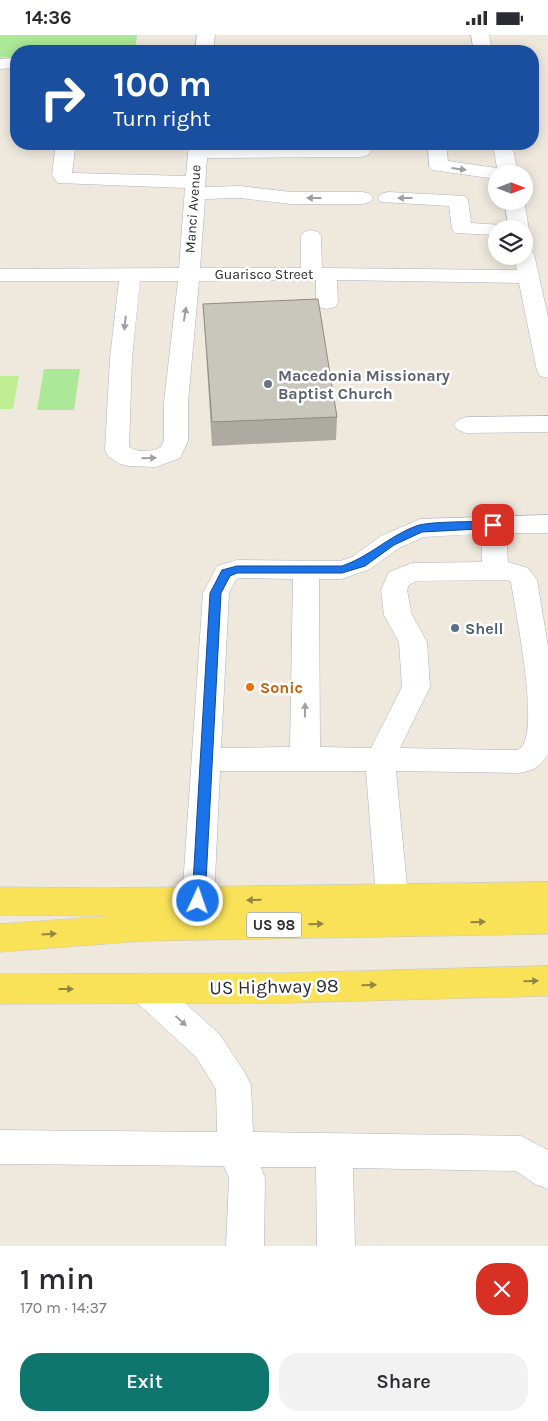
<!DOCTYPE html>
<meta charset="utf-8">
<style>
body{margin:0;font-family:Karla,sans-serif;background:#f2f2f3;color:#2b2b33;height:100vh;display:flex;flex-direction:column;font-size:19px;white-space:nowrap}
*{box-sizing:border-box;margin:0}
p{font-size:16px;color:#7c7c81}
.icon{flex:none;width:28px;height:28px;fill:none;stroke:currentColor;stroke-width:2;stroke-linecap:round;stroke-linejoin:round}
.map{position:relative;height:1211px;overflow:hidden}
.drawer{display:flex;flex-direction:column;background:#fff;flex:1}
.drawer>*{flex:none}
.hud{position:absolute;left:10px;top:10px;width:529px;height:105px;border-radius:20px;box-shadow:0 2px 12px #0003;background:#1a4fa0;color:#fff;overflow:hidden}
.needle{width:32px;rotate:90deg}
.controls{position:absolute;left:488px;top:130px;display:grid;gap:10px}
.controls a{display:grid;place-items:center;width:45px;height:45px;border-radius:50%;background:#fff;box-shadow:0 2px 12px #0003;font-size:25px}
.pin{position:absolute;display:grid;place-items:center;width:42px;height:42px;color:#fff;margin:-21px;border-radius:10px;box-shadow:0 2px 8px #0006}
.me{position:absolute;width:55px;margin:-28px;rotate:3deg;stroke-linejoin:round;filter:drop-shadow(0 0 4px #0008)}
.turn{display:flex;align-items:center;gap:18px;height:105px;padding:0 20px;font-size:22px}
.turn .icon{width:65px;height:65px;stroke-width:2.5}
.turn b{display:block;font-size:35px;line-height:42px}
.round{display:grid;place-items:center;flex:none;width:52px;height:52px;border-radius:20px;background:#f2f2f3}
.overview{display:flex;align-items:center;justify-content:space-between;height:85px;padding:0 20px}
h1{font-size:30px;font-weight:600;line-height:38px}
.action{display:flex;gap:10px;margin-top:auto;padding:10px 20px}
.action a{flex:1;height:58px;border-radius:20px;background:#0f766e;color:#fff;font-size:20px;font-weight:600;line-height:58px;text-align:center}
.action a+a{background:#f2f2f3;color:#2b2b33}
.status{display:flex;justify-content:space-between;align-items:center;height:35px;padding:0 25px;background:#fff;direction:ltr}
.status svg{height:14px;fill:currentColor}
.map>svg:first-child{display:block}
</style>
<div class="status"><b>14:36</b><svg viewBox="0 0 49 12"><path d="M0 12V9h3v3zM5 12V6h3v6zM10 12V3h3v9zM15 12V0h3v12zM26 1h20v11H26zM47 4h2v5h-2z"/></svg></div>
<div class="map">
<svg width="548" height="1211" viewBox="0 0 548 1211">
<rect width="100%" height="100%" fill="#eee8dd"/>
<path fill="#abe897" d="M0 0H137L135 16H16V22H0Z
M44 334H80L74 375H37Z"/>
<path fill="#bfef92" d="M0 341H19L13 374H0Z"/>
<g fill="none" stroke-linecap="round" stroke-linejoin="round">
<g stroke="#b1b2c0" stroke-width="1">
<path id="minor" d="M197 0H215L213 16H195Z
M471 0H489L492 16H474Z
M16 23V33L0 34V24Z
M65 109 72 111 75 115 72 138 186 141 189 109H207V111L361 110 368 112 371 116 368 120 361 122 207 123 205 152 240 151 291 157H363L370 159 373 163 370 167 363 169H291L240 163 205 164 200 233H301V201L304 197 311 195 318 197 321 201 322 233 517 235 514 221H524V213L531 215 534 219 548 282V343L540 341 537 336 519 248 337 245 338 267 335 272 327 274 319 272 316 267V245L199 246 188 367V406L183 417 180 423 156 432 129 431 120 429 108 421 105 415 110 323 119 246H0V234L179 233 185 153 58 148 52 140 55 115 58 111ZM140 246H178L164 367V406L161 412C151 417 139 418 129 412L132 323Z
M428 109H446L448 126 497 133 493 109H512L518 139H496V144L432 135 429 131Z
M388 157 465 161 468 165 471 188 503 190 506 194H496V200L455 198 452 194 449 171 381 167 378 163 381 159Z
M504 166H524L529 194 526 198 524 199V194H509Z
M548 381V397L466 398 458 395 454 390 458 385 466 382Z
M548 480V498H506L508 527 528 533 537 545 548 611V719C541 731 533 736 519 738L396 736 408 862 403 872 392 876 381 872 376 862 366 736H220L214 866 209 876 198 880 187 876 182 866 203 558 217 531 237 525 340 526 352 522 381 501 420 484ZM481 499 482 527 412 528 389 537 381 555 384 580 399 607 402 652 371 713 320 712 319 544H342L370 534 399 513 424 502ZM239 543 293 544 290 712 221 713 229 558 236 544ZM508 545 511 547C516 580 538 684 523 710 520 716 513 715 506 715L400 713 430 652 427 607 412 580 407 555 409 550 416 546Z
M145 938 157 942 220 1000 245 1038 251 1050 253 1097 521 1101 548 1115V1154L535 1149 516 1136 353 1133 355 1211H317L316 1132H261L265 1143 264 1211H226L229 1143 224 1131 0 1129V1095L217 1097 216 1054 196 1022 133 964 128 953 133 942Z"/>
</g>
<g stroke="#c8c8c8" stroke-width="1">
<path id="major" d="M548 847V899L143 906 0 917V889L110 881 0 880V852L105 853Z
M548 931V961L284 968 0 969V939L284 938Z"/>
</g>
<use href="#minor" fill="#fff" fill-rule="evenodd"/>
<use href="#major" fill="#f9e158" fill-rule="evenodd"/>
</g>
<path fill="#adaaa2" d="M203 269 337 382 336 405 212 411Z"/>
<path fill="#c9c6bc" stroke="#8d8b84" d="M318 264 337 382 212 387 203 269Z"/>
<defs><path id="oneway-solid" d="M-6-.8H1V-3.2L6.5 0L1 3.2V.8H-6Z" transform="scale(1.25)"/></defs>
<g fill="#a0a0a0">
<use href="#oneway-solid" transform="translate(459 134) rotate(7)"/>
<use href="#oneway-solid" transform="translate(314 163) rotate(180)"/>
<use href="#oneway-solid" transform="translate(405 163) rotate(180)"/>
<use href="#oneway-solid" transform="translate(185 279) rotate(-81)"/>
<use href="#oneway-solid" transform="translate(125 288) rotate(96)"/>
<use href="#oneway-solid" transform="translate(149 423) rotate(-1)"/>
<use href="#oneway-solid" transform="translate(305 675) rotate(-89)"/>
<use href="#oneway-solid" transform="translate(181 986) rotate(43)"/>
</g>
<g fill="#928642">
<use href="#oneway-solid" transform="translate(254 865) rotate(179)"/>
<use href="#oneway-solid" transform="translate(478 887) rotate(-1)"/>
<use href="#oneway-solid" transform="translate(316 889) rotate(-1)"/>
<use href="#oneway-solid" transform="translate(49 899) rotate(-4)"/>
<use href="#oneway-solid" transform="translate(531 946) rotate(-1)"/>
<use href="#oneway-solid" transform="translate(369 950) rotate(-2)"/>
<use href="#oneway-solid" transform="translate(66 954)"/>
</g>
<path fill="#1a73e8" stroke="#114b97" d="M493 486 497 487 498 490 497 493 422 497 394 510 365 531 342 538H237L230 541 221 558 205 866 203 870 198 871 193 870 192 866 210 558 222 535 237 531H342C369 522 389 501 416 491 429 486 476 487 493 486Z"/>
<circle fill="#6b7280" stroke="#fff" stroke-width="2" cx="268" cy="349" r="5"/>
<circle fill="#5c6f8a" stroke="#fff" stroke-width="2" cx="455" cy="593" r="5"/>
<circle fill="#e8710a" stroke="#fff" stroke-width="2" cx="250" cy="652" r="5"/>
<g text-anchor="middle" dominant-baseline="central" stroke-width="5" stroke-linejoin="round" paint-order="stroke">
<g font-size="14" fill="#2c2c2c" stroke="#fff">
<text transform="translate(193 174) rotate(-86)">Manci Avenue</text>
<text x="264" y="239">Guarisco Street</text>
</g>
<rect fill="#fff" stroke="#6b6b6b" stroke-width="1" x="246.5" y="877.5" width="55" height="25" rx="4"/>
<g font-size="15" font-weight="bold" fill="#2c2c2c">
<text x="274" y="890">US 98</text>
</g>
<g font-size="16" font-weight="bold" fill="#5b616d" stroke="#fff" text-anchor="start">
<text x="278" y="340">Macedonia Missionary<tspan x="278" dy="18">Baptist Church</tspan></text>
</g>
<g font-size="16" font-weight="bold" fill="#4e5e75" stroke="#fff" text-anchor="start">
<text x="465" y="593">Shell</text>
</g>
<g font-size="16" font-weight="bold" fill="#c56008" stroke="#fff" text-anchor="start">
<text x="260" y="652">Sonic</text>
</g>
<g font-size="19" fill="#2c2c2c" stroke="#fff">
<text transform="translate(274 952) rotate(-1)">US Highway 98</text>
</g>
</g>
</svg>
<div class="controls">
<a><svg class="needle" viewBox="-14 -14 28 28"><path d="M0-13l5 13h-10z" fill="#e53935"/><path d="M0 13l5-13h-10z" fill="#7c7c81"/></svg></a>
<a><svg class="icon" aria-label="layers" viewBox="0 0 24 24"><path d="M12 4l9 5-9 5-9-5zM3 14l9 5 9-5"/></svg></a>
</div>
<div class="pin" style="left:493px;top:490px;background:#d93025"><svg class="icon" aria-label="arrive" viewBox="0 0 24 24"><path d="M6 21V4h12l-3 4 3 4H6"/></svg></div>
<svg class="me" style="left:198px;top:866px" viewBox="-20 -20 40 40"><circle r="17" fill="#1a73e8" stroke="#fff" stroke-width="3"/><path d="M0-11L8 9 0 5-8 9z" fill="#fff"/></svg>
<div class="hud">
<div class="turn"><svg class="icon" aria-label="right" viewBox="0 0 24 24"><path d="M7 20v-9h11M14 6l5 5-5 5"/></svg><div><b>100 m</b>Turn right</div></div>
</div>
</div>
<section class="drawer">
<div class="overview"><div><h1>1 min</h1><p>170 m · 14:37</p></div><a class="round" style="background:#d93025;color:#fff"><svg class="icon" aria-label="close" viewBox="0 0 24 24"><path d="M6 6l12 12M18 6L6 18"/></svg></a></div>
<div class="action"><a>Exit</a><a>Share</a></div>
</section>
